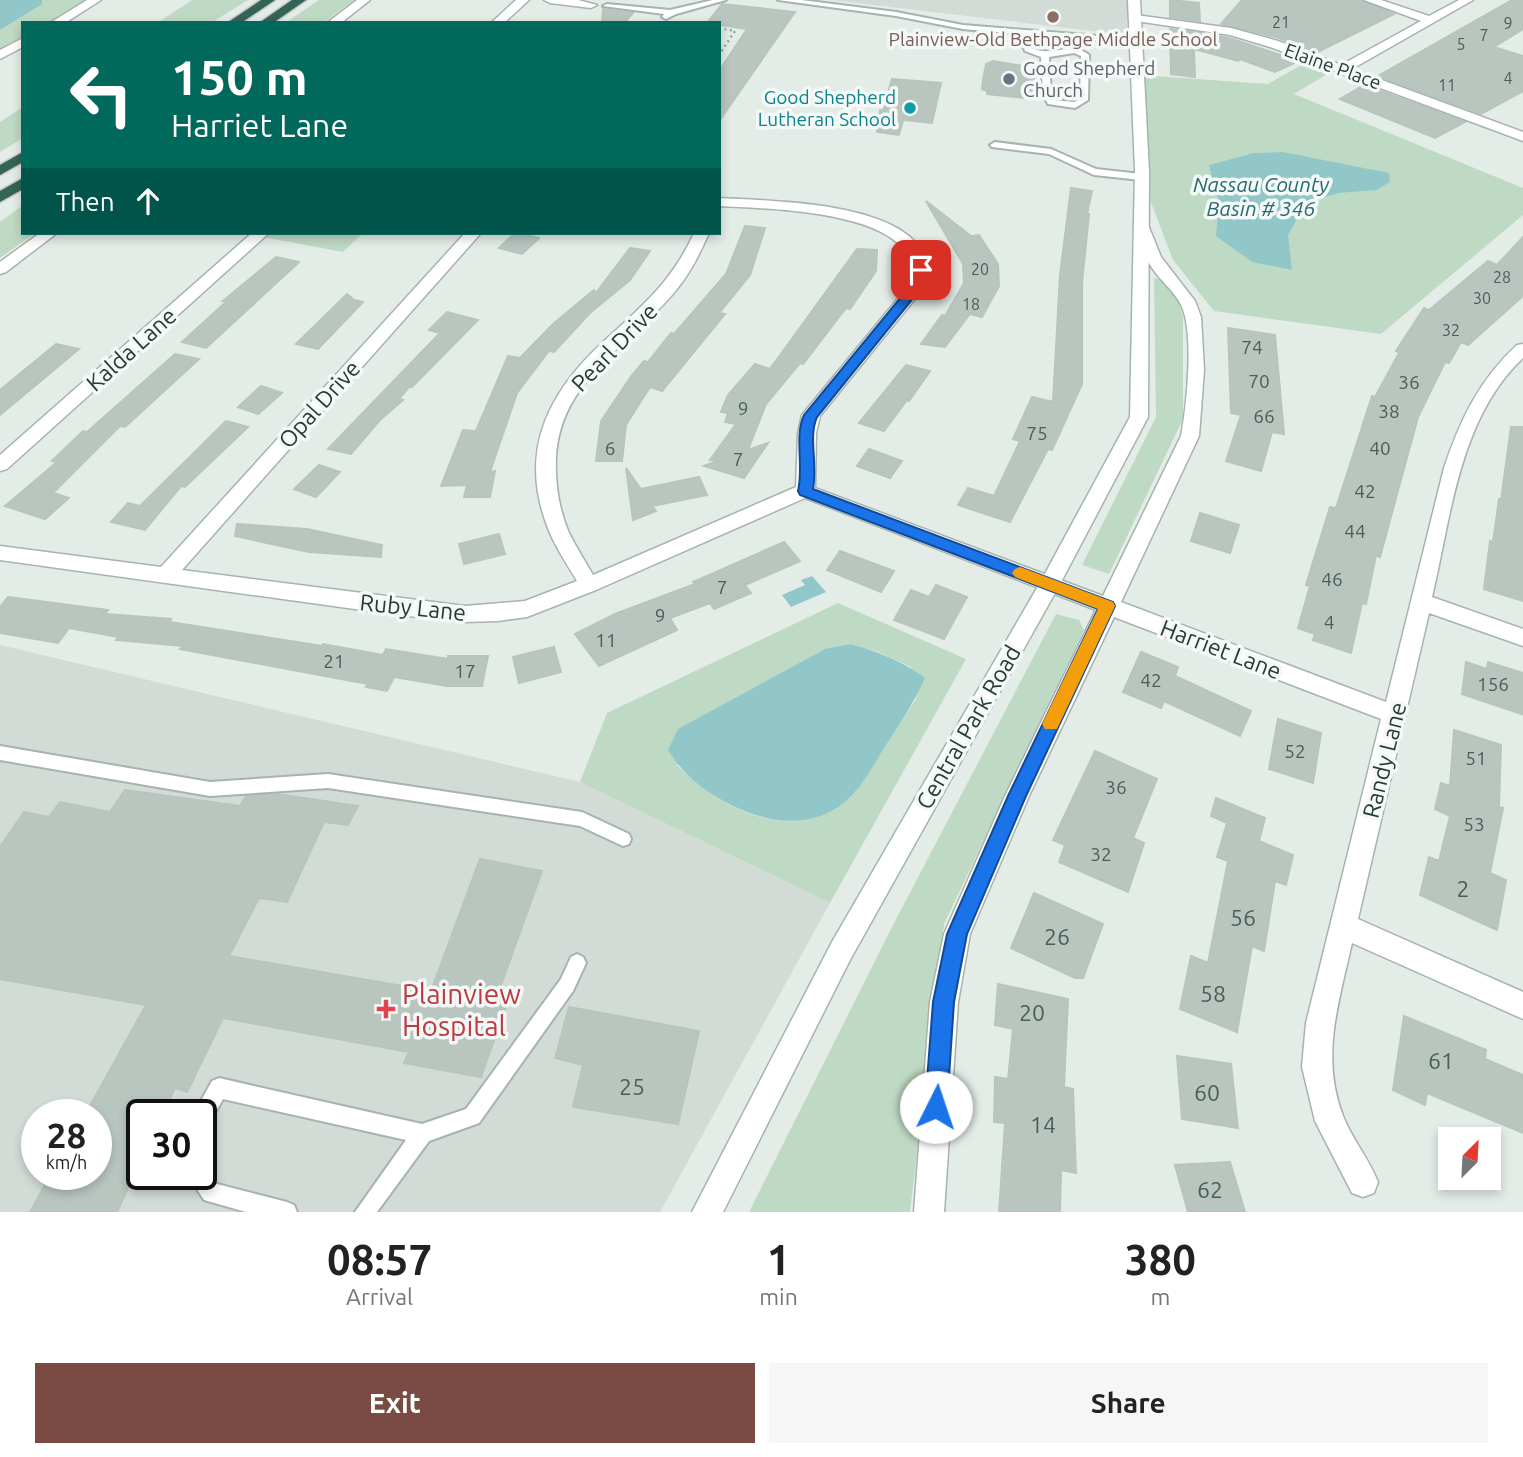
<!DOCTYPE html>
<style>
body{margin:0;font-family:Ubuntu,sans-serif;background:#f6f6f6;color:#222;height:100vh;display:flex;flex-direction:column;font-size:26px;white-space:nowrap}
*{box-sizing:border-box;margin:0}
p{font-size:23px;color:#767676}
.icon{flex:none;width:38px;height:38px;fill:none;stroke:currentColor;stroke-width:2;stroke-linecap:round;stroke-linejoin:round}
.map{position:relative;height:1212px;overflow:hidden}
.sheet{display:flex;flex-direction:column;background:#fff;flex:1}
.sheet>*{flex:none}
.banner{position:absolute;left:21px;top:21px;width:700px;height:214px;border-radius:0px;box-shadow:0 4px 10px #0003;background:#00695c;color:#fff;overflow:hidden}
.needle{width:46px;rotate:24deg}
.tools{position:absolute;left:1438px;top:1127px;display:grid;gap:14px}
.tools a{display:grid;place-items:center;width:63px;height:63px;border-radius:0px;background:#fff;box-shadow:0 4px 10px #0003;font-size:35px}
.speed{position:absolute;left:21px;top:1099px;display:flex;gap:14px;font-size:35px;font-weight:700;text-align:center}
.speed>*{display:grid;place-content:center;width:91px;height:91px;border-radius:50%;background:#fff;box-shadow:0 4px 10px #0003;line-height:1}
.speed small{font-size:18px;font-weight:400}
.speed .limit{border:4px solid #111;border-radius:10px;background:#fff;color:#111}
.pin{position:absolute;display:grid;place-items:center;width:60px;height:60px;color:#fff;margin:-30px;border-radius:14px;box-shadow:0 4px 10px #0006}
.me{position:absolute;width:77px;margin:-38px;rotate:4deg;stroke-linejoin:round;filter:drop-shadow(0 0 5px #0008)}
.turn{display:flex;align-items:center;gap:24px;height:147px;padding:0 35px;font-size:32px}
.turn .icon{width:91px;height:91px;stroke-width:2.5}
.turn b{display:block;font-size:49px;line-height:60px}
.then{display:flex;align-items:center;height:66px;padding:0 35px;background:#0003;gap:14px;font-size:26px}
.eta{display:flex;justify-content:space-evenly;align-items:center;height:119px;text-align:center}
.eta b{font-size:42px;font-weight:600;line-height:49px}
.primary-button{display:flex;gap:14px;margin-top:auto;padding:14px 35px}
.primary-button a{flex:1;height:80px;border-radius:0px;background:#794b42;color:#fff;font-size:28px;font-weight:600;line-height:80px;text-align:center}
.primary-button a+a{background:#f6f6f6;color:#222}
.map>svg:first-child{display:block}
</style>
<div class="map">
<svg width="1523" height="1212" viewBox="0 0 1523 1212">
<rect width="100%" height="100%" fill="#e4ece7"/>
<path fill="#d2dbd6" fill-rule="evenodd" d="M831 0H1127V35Z
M0 645 580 782 830 903 660 1212H0ZM37 1115H96V1174H37ZM142 1115H201V1174H142Z"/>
<path fill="#bfdac4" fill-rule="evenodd" d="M0 0H89L50 23H23V38L0 52Z
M192 0H248L211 23H157Z
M319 0H354L323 23H285Z
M1305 63 1331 72 1294 94 1523 188V215L1381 334 1214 311 1173 260 1147 192 1140 75 1268 84Z
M23 107V138L0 152V122Z
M23 205V233H35L0 258V222Z
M261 233H363L343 252 258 236Z
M1154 278 1161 279 1169 286 1178 298 1183 318V419L1109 574 1082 565 1156 417Z
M838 603 966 659 830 903 580 782 607 713ZM851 644 878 652 911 667 916 699C901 722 886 744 871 767 866 776 860 787 853 794 797 849 724 811 677 765Z
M1056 614 1079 620 1084 630 944 924 910 1212H749L893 925Z"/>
<path fill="#92c7ca" d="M0 0H42V4L0 30Z
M1283 152 1389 173 1390 182 1376 190 1338 193 1306 203 1288 235 1292 270 1252 262 1216 236 1219 203 1209 165 1254 153Z
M812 576 826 592 791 607 782 595 805 585 801 580Z
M851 644C878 652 903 661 925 678 914 703 899 725 884 748 875 762 866 780 854 793 821 830 772 826 731 805 704 791 684 776 668 750L678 729 825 649Z"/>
<path fill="#b9c6c0" stroke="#b7c5bd" stroke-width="2" d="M1170 0 1199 3 1200 21 1170 17Z
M1242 0H1362L1394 14 1316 53 1279 38 1221 24Z
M1512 0H1523V29L1494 47 1523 56V91L1481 114 1378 76Z
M722 4 795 12 719 121V71L747 29 707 23Z
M603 9 633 13 624 23H602Z
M1170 29 1201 33V47L1212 35 1229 38 1299 61 1275 72 1240 59 1238 61 1194 49 1195 77 1171 74Z
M993 61 1035 68 1032 93 1026 94 1025 98 987 94V91L982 89 983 80 986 64Z
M892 79 941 83 932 123 903 120 899 135 877 132 880 110 883 111Z
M1364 85 1465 122 1435 138 1340 99Z
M1071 188 1092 191 1087 214H1089L1082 283V384L1052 450 1048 449 1010 522 958 505 968 488 994 496 1020 441 1013 439 1032 397 1053 402 1060 275Z
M926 201 971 236 979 235 998 264 999 286 982 317 970 314 945 347 921 344 942 315 945 316 964 283 963 264Z
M745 226 765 228 750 275 719 313 725 314 662 391 650 387 626 425 622 461H596L601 421 632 375 644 361 648 362 671 333 674 334 726 274Z
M515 233H518L539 238 522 254 499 248Z
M1523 237V296L1468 345 1461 342 1449 363 1445 362 1418 417 1380 557 1376 555 1366 604 1362 603 1351 653 1313 640 1315 634 1298 628 1310 586 1306 585 1330 507 1336 508 1372 396 1375 397 1399 353 1396 351 1424 308 1429 310 1488 261 1497 265Z
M630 248 650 251 630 280 590 313 554 352 549 351 517 393 490 472 495 471 490 497H464L467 485 441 486 463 430 476 431 508 356 520 358 553 324 594 290 596 293Z
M857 249 877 250 876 271 850 309 846 308 803 364 800 363 766 404 748 450 768 443 744 478 704 466 720 460H710L736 424 725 422 728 413 721 412 728 395 755 364 770 369Z
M276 257 299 262 206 348 182 342 227 301H223Z
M347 294 354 300 363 302 318 349 296 344Z
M447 312 478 320 412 387 407 386 409 387 399 399 403 400 380 420 351 454 328 449 440 333 429 330Z
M1228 328 1275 335 1284 434 1272 432 1261 471 1226 461 1241 415 1231 413Z
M56 344 79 349 0 415V390Z
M175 354 199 359 125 427 120 426 53 493 69 498 45 519 5 506 57 462 52 461 83 431 87 432Z
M906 365 930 371 909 401 907 400 884 431 859 423Z
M261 386 282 393 258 414 238 407Z
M226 421 248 427 185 487 181 486 145 530 111 522 128 503 140 506Z
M1511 427H1523V601L1484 589 1490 541 1493 542 1499 499 1501 500Z
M869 449 902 461 890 478 857 466Z
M319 465 340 472 316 497 294 489Z
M626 468 641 489 699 477 707 495 652 506 656 511 633 520Z
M1200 513 1239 525 1230 553 1191 541Z
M237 524 307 529 382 545 381 557 309 552 235 536Z
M499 534 505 554 464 564 459 544Z
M784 542 800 561 745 585 751 593 714 609 710 603 670 618 677 630 599 666 575 634 615 614 695 584 693 582Z
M840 551 894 571 881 592 827 570Z
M936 585 967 597 944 639 894 620 911 590 929 597Z
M8 597 108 610 105 614 171 619 170 622 322 646 323 644 383 655 386 649 448 659V656H488L482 686H447L394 677 387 691 366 687 368 684 180 649 183 646 116 640 118 637 69 628 58 643 0 633V607Z
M554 647 561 672 519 683 513 657Z
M1141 652 1178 667 1175 676 1251 711 1240 736 1164 701 1161 708 1123 692Z
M1466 662 1487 669 1488 662 1523 673 1522 714 1462 694Z
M1278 719 1321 733 1313 783 1269 769Z
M1454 730 1501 745 1499 807 1503 808 1490 873 1506 880 1497 930 1420 895 1429 857 1439 861 1450 816 1435 809 1441 783 1450 786Z
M1095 751 1157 779 1133 838 1144 843 1128 892 1059 862 1065 845 1053 840Z
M125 790 240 806 246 796 277 794 358 806 348 825 324 822 287 902 259 898 229 956 431 991 480 859 542 871 497 996 509 998 481 1077 404 1063 409 1052 223 1018 187 1092 175 1088 162 1115H142V1156L117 1212H30L51 1174H96V1115H85L146 1005 0 979V847L24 812 49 817 60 802 110 812Z
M1216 798 1265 818 1259 841 1293 855 1286 885 1275 881 1264 951 1252 946 1237 1032 1180 1009 1191 956 1208 963 1228 861 1217 857 1227 823 1211 816Z
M1034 893 1103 924 1083 978H1075L1011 948Z
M998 984 1068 999 1064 1087 1073 1089 1076 1173 1061 1170 1060 1212H999L1005 1123 994 1122 995 1077 1008 1079 1013 1029 995 1025Z
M569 1007 699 1031 678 1124 573 1107 583 1065 555 1058Z
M1404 1016 1486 1050 1485 1059 1523 1075V1133L1427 1093 1425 1105 1393 1090Z
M1177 1056 1231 1064 1238 1128 1182 1119Z
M1230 1162 1245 1212H1188L1175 1165Z"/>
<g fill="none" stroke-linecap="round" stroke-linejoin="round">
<g stroke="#a7b3ad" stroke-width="4">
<path id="lane" d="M713 0H726L676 14 666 19 662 17 664 14 603 6 607 4 670 10Z
M778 0H801L896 12 963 25 1136 39 1140 41 1136 43 1027 35 1032 48C1053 58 1070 40 1089 55L1088 100 1075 108 1048 104 1043 95 1041 57 1025 51 1019 34 963 29 896 16ZM1074 53 1081 56 1080 99 1074 102 1054 100 1051 95 1049 57Z
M995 142 1051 149 1096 169 1141 174 1146 177 1141 180 1094 175 1049 154 992 147 990 145Z
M0 746 210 782 328 774 582 812 629 834 631 839 629 844 623 846 580 826 328 788 210 796 0 760Z
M577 954 583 957 586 963 573 991 479 1123 429 1141 377 1212H355L406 1140 223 1099 208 1125 201 1128V1115H193L212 1081 219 1078 422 1124 466 1109 561 979 571 957Z
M201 1166 217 1184 287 1202 294 1205 297 1212H246L204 1200 187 1174H201Z"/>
</g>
<g stroke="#a7b3ad" stroke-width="3">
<path id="street" d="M87 0H101L65 23H50Z
M357 0H370L341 23H327Z
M516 0H529L504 23H491Z
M544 0H578L597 5 591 8 550 3Z
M1364 0H1381L1429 16 1459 0H1473L1352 69 1523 132V141L1270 47 1230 35 1136 21 1130 18 1136 15 1231 28 1278 41 1341 65 1421 21Z
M23 38V47L0 59V50Z
M719 198C770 201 905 201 925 258 929 270 929 278 923 289L820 416 816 433 815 488 1103 596 1181 436C1187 405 1194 335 1182 307 1176 293 1164 284 1155 272 1144 258 1139 240 1134 223L1136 220H1146L1161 257 1195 301 1201 317 1204 370 1199 436 1121 602 1386 702 1444 468C1460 420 1479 380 1517 345L1523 344V358C1459 418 1451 517 1432 597L1523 629V646L1429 613 1358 919 1523 992V1019L1352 943C1339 1002 1320 1056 1343 1116 1352 1139 1369 1159 1378 1182L1374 1193 1363 1197 1352 1193 1315 1121 1302 1067 1306 1023 1381 719 1114 617 1029 796 970 934 958 1002 944 1212H914L930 1002 944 934 1005 796 1096 610 805 498 596 590 527 617 498 621 465 622 398 615 0 560V546L161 567 465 233H481L182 570 465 606 525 601 577 581C565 561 552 542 545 520 520 448 550 391 602 343 641 307 672 282 694 233H709C700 253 691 272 677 289 632 345 559 379 556 459 555 485 559 509 569 533 576 547 585 561 593 575L796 487 798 433 802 415 909 285C932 209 764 209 719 206Z
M40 233H57L6 272 0 274V262Z
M252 233H269L7 469 0 471V455Z"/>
</g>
<g stroke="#a3b6ae" stroke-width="3">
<path id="secondary" d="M1128 0H1140L1149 171 1148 417 1060 584 850 960 723 1212H692L832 942 1041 581 1130 417 1135 171Z"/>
</g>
<g stroke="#c2c8c6" stroke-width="3">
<path id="highway" d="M261 0H275L241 23H227Z
M292 0H306L273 23H259Z
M23 152V162L0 175V165Z
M23 178V189L0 202V191Z"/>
</g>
<path stroke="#87ac9d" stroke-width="2.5" stroke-dasharray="2 3.5" stroke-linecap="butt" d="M719 28 735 31 719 55"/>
<use href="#lane" fill="#fff" fill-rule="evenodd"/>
<use href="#street" fill="#fff" fill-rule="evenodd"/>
<use href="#secondary" fill="#fff" fill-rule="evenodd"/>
<use href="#highway" fill="#346456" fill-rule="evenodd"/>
</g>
<path fill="#1a73e8" stroke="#114b97" stroke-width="2" d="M917 267 927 270 923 286 817 417C808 437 818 464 813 489L1113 602 1115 606 1026 796 967 934 954 1002 947 1107 944 1115 936 1118 928 1115 925 1107 933 1002 947 934 1008 796 1098 609 800 495 798 491C804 465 794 437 804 415L911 285Z"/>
<path fill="#f59e0b" d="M1020 567 1113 602 1115 606 1057 729H1045L1042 724 1098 609 1015 577 1012 573 1015 569Z"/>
<circle fill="#8d6e63" stroke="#f4f8f6" stroke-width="2.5" cx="1053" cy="17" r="7"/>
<circle fill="#6b7280" stroke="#f4f8f6" stroke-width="2.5" cx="1009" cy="79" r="7"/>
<circle fill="#0f9aa8" stroke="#f4f8f6" stroke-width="2.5" cx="910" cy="108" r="7"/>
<path fill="#e0444e" stroke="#f4f8f6" stroke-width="2.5" d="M382.5 998.5h7v7h7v7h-7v7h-7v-7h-7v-7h7z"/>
<g text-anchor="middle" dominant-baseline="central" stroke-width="7" stroke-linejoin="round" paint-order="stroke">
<g font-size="16" fill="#4a5e56">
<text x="1281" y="22">21</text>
<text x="1508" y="23">9</text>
<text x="1484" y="35">7</text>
<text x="1461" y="44">5</text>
<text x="1508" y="78">4</text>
<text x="1447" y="85">11</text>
<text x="980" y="269">20</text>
<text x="1502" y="277">28</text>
<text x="1482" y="298">30</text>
<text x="971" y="304">18</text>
<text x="1451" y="330">32</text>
</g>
<g font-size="19" fill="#785e54" stroke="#f4f8f6">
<text x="1053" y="39">Plainview-Old Bethpage Middle School</text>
</g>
<g font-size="19" fill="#253b33" stroke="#f4f8f6">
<text transform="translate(1333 66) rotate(20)">Elaine Place</text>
</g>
<g font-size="19" fill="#5b616d" stroke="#f4f8f6" text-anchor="start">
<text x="1023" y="68">Good Shepherd<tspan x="1023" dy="22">Church</tspan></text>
</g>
<g font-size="19" fill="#0d838f" stroke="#f4f8f6" text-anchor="end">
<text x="896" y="97">Good Shepherd<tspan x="896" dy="22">Lutheran School</tspan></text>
</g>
<g font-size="19" fill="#4a5e56">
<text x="1252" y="347">74</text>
<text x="1259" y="381">70</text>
<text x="1409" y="382">36</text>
<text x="743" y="408">9</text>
<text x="1389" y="411">38</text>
<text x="1264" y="416">66</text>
<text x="1037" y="433">75</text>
<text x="610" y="448">6</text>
<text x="1380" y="448">40</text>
<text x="738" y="459">7</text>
<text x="1365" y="491">42</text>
<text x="1355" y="531">44</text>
<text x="1332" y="579">46</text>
<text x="722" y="587">7</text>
<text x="660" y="615">9</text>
<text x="1329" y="622">4</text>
<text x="606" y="640">11</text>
<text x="334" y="661">21</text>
<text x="465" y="671">17</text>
<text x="1151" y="680">42</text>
<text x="1493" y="684">156</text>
<text x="1295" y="751">52</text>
<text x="1476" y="758">51</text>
<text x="1116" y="787">36</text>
<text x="1474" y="824">53</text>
<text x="1101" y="854">32</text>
</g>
<g font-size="21" font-style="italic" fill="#266b71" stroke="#f4f8f6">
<text x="1261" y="184">Nassau County<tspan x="1261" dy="24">Basin # 346</tspan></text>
</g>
<g font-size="23" fill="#253b33" stroke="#f4f8f6">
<text transform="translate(614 347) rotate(-46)">Pearl Drive</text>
<text transform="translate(131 349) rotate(-42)">Kalda Lane</text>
<text transform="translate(319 404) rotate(-48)">Opal Drive</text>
<text transform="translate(413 607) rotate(6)">Ruby Lane</text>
<text transform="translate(1221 649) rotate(21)">Harriet Lane</text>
<text transform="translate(968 727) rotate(-60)">Central Park Road</text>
<text transform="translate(1384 760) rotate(-76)">Randy Lane</text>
</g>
<g font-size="23" fill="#4a5e56">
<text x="1463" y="888">2</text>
<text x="1243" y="917">56</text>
<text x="1057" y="936">26</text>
<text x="1213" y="993">58</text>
<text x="1032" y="1012">20</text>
<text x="1441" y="1060">61</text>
<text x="632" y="1086">25</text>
<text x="1207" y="1092">60</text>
<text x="1043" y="1124">14</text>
<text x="1210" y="1189">62</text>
</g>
<g font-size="28" fill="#be3a42" stroke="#f4f8f6" text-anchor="start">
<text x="402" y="993">Plainview<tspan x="402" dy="32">Hospital</tspan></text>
</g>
</g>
</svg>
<div class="tools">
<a><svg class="needle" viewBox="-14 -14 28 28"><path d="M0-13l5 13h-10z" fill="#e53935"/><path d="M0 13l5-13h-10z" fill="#767676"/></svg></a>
</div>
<div class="speed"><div>28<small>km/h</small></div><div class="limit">30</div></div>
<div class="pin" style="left:921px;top:270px;background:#d93025"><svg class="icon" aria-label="arrive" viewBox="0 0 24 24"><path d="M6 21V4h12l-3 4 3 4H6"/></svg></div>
<svg class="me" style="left:936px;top:1107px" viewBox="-20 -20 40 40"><circle r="19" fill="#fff"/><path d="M0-13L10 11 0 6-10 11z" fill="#1a73e8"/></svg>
<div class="banner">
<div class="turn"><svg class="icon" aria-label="left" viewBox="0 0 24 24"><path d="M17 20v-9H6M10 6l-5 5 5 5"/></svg><div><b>150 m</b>Harriet Lane</div></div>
<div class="then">Then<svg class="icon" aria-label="ahead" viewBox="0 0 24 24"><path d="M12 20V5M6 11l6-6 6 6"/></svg></div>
</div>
</div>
<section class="sheet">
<div class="eta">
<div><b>08:57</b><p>Arrival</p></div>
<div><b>1</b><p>min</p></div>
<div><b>380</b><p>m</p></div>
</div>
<div class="primary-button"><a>Exit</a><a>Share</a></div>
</section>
